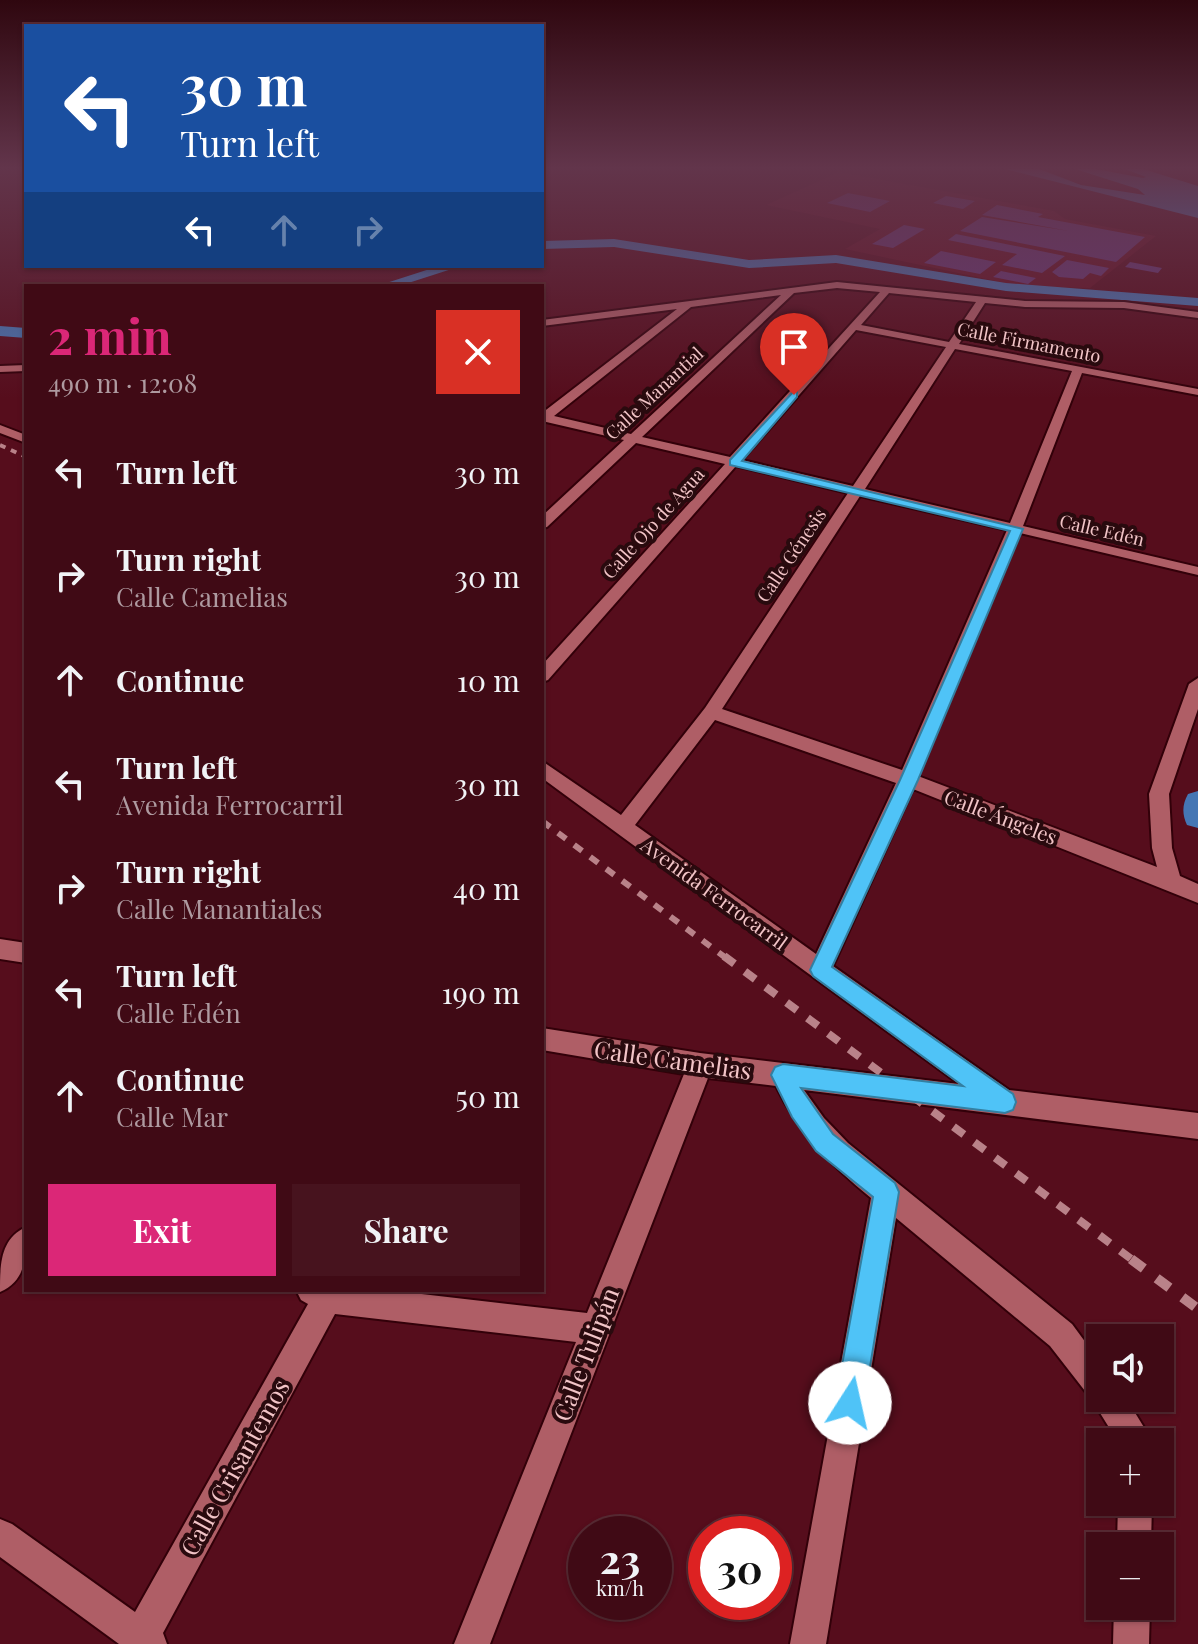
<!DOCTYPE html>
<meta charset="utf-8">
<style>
body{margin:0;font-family:"Playfair Display",serif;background:#47131e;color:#f1f3f6;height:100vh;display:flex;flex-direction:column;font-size:30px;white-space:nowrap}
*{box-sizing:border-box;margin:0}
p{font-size:26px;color:#ae9aa0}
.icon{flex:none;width:44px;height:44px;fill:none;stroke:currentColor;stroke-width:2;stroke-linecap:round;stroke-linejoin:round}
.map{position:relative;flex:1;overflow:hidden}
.drawer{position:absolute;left:24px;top:284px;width:520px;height:1008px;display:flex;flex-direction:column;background:#400a15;border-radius:0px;box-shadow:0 2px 6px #0004,0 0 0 2px #592b34}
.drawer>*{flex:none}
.guide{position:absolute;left:24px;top:24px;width:520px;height:244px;border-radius:0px;box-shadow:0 2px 6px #0004,0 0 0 2px #592b34;background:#1a4fa0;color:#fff;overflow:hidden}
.controls{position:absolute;left:1086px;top:1324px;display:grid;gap:16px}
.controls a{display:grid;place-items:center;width:88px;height:88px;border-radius:0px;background:#400a15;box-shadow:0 2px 6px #0004,0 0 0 2px #592b34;font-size:40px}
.speed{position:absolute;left:568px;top:1516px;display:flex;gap:16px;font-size:40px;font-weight:700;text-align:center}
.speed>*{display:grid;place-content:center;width:104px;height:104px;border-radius:50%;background:#400a15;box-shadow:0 2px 6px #0004,0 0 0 2px #592b34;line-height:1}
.speed small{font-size:20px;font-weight:400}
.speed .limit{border:12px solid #d22;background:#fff;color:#111}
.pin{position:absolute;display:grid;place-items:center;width:68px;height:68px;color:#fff;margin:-82px -34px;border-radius:50% 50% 50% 0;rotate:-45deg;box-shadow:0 0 8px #0007}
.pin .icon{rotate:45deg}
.me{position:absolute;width:88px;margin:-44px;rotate:10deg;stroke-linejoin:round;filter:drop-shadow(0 0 6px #0008)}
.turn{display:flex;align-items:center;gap:28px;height:168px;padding:0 24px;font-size:36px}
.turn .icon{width:104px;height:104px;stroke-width:2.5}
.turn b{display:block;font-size:56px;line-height:68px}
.lanes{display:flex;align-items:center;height:76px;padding:0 24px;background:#0003;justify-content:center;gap:40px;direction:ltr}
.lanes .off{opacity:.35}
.round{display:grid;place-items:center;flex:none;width:84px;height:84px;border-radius:0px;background:#47131e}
.summary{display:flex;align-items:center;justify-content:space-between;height:136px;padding:0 24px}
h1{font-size:48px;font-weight:700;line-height:60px;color:#db2777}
.action{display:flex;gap:16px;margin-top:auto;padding:16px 24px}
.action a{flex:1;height:92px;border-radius:0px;background:#db2777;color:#fff;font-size:32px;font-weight:700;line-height:92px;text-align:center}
.action a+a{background:#47131e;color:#f1f3f6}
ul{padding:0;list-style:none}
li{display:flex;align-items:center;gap:24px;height:104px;padding:0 24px}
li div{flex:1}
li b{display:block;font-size:30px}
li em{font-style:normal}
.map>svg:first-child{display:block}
</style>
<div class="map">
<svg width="1198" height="1644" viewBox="0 0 1198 1644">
<rect width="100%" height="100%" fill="#560d1c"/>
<path fill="#641223" d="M839 172 1054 211 1065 219 1156 236 1090 288 1024 287 845 249 880 229 766 205Z"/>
<path fill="#4576b4" d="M1005 169H1039L1081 185 1145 195 1138 189 1075 169H1096L1143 178 1146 177 1125 169H1143L1198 186V218Z"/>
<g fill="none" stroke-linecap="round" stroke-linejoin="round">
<path fill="#4576b4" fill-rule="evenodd" d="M614 239 749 260 836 255 1006 283 1198 298V306L1006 291 836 263 749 268 614 247 542 249V241Z
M439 266H461L399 286H377Z
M0 326 26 328V338L0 336Z
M1198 791V828L1187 825C1182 814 1182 805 1188 794Z"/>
</g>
<path fill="#653978" d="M848 193 890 201 870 212 827 203Z
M946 196 975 201 963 209 933 203Z
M997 205 1043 214 1038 217 1145 237 1116 262 960 231 982 217 1069 231 982 215Z
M904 225 925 229 893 248 872 244Z
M956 234 1065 256 1042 273 1002 265 1017 254 948 240Z
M941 251 996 262 980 274 924 263Z
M1067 260 1109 268 1101 276 1090 273 1083 279 1059 277 1052 272Z
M1130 262 1162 268 1158 273 1125 267Z
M1001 271 1036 278 1028 284 993 277Z"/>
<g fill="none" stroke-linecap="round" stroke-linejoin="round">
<g stroke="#320009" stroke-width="4">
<path id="minor" d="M837 282 1025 301 1124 302 1198 312V318L1124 308 1025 307 985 303 959 344 1198 389V395L1082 373 1023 526 1198 567V575L1020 533 918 776 1157 867 1152 848 1149 794 1189 684 1198 678V709L1169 794 1172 848 1180 876 1198 884V903L913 789 833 966 1009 1090 1198 1113V1139L804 1090 824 1118 848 1143 1072 1324 1100 1362V1398H1126L1153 1442H1118L1092 1400 1050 1346 896 1218 826 1644H790L871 1198C831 1165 799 1133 776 1086L708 1078 490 1644H454L576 1342 335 1314 163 1633 167 1644H119L0 1557V1519L12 1524 135 1612 308 1304 301 1300 296 1290H387L587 1313 684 1074 542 1050V1028L700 1053 959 1084 542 778V761L621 815 705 708 848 493 736 466 548 680 542 682V665L725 464 636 443 547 527 542 528V516L624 440 542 421V413L677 309 542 326V320ZM837 288 880 292 730 457 642 437 794 293ZM889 293 976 302 949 342 861 325ZM781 295 631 434 554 416 691 307ZM856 330 946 347 853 486 742 460ZM955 349 1072 371 1010 523 865 489ZM860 496 1007 530 902 770 722 709ZM715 720 896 783 816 954 635 825Z
M26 365V371L0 372V366Z
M0 425 26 435V443L0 433Z
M0 939 26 943V963L0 959Z
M26 1227C26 1253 28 1280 0 1292 0 1265 0 1239 26 1227Z
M1118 1502H1152L1151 1546H1117Z
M1114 1606H1150L1149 1644H1113Z"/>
</g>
<use href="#minor" fill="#af5e66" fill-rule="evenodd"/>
<path stroke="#b98289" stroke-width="4" stroke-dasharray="6 6" stroke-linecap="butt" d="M0 445 26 457"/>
<path stroke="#b98289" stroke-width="6" stroke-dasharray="10 10" stroke-linecap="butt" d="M542 821 726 958"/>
<path stroke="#b98289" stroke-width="8" stroke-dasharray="13 13" stroke-linecap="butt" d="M724 956 1134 1261"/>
<path stroke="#b98289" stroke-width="10" stroke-dasharray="16 16" stroke-linecap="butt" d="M1131 1259 1198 1309"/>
</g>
<linearGradient id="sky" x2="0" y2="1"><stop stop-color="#2f070f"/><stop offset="0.42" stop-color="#62354b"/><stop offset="1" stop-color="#62354b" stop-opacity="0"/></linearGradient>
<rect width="1198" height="399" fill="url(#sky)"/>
<path fill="#4fc3f7" stroke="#337fa1" stroke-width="2" d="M794 391 797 392V397L742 461 1023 529 918 780 832 967 1013 1094 1016 1102 1013 1110 1005 1113 801 1088 833 1134 895 1183 899 1192 864 1403 860 1413 850 1417 840 1413 835 1403 873 1197 816 1151 792 1117 771 1075 775 1067 783 1064 963 1086 813 976 810 970 900 780 1010 531 730 465V460Z"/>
<g text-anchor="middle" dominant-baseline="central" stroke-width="8" stroke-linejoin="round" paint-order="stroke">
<g font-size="18" fill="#f2c4c7" stroke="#290a0e">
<text transform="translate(1029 342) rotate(11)">Calle Firmamento</text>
<text transform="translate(654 393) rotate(-43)">Calle Manantial</text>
<text transform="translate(653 523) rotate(-48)">Calle Ojo de Agua</text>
<text transform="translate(1102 530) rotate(13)">Calle Edén</text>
<text transform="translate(791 555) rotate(-56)">Calle Génesis</text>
</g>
<g font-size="20" fill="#f2c4c7" stroke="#290a0e">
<text transform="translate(1001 816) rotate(21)">Calle Ángeles</text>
<text transform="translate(715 893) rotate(36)">Avenida Ferrocarril</text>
</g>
<g font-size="24" fill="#f2c4c7" stroke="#290a0e">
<text transform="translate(673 1059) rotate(8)">Calle Camelias</text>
<text transform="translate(585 1354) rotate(-69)">Calle Tulipán</text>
<text transform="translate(234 1467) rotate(-61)">Calle Crisantemos</text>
</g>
</g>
</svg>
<div class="controls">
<a><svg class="icon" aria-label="sound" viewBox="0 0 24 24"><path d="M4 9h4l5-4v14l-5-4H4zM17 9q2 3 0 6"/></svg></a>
<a>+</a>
<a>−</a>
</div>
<div class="speed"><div>23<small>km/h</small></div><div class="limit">30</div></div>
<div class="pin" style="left:794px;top:395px;background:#d93025"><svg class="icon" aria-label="arrive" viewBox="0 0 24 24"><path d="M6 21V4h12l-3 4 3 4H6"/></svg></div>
<svg class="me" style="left:850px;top:1403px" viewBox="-20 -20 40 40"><circle r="19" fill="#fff"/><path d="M0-13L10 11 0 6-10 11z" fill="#4fc3f7"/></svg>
<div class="guide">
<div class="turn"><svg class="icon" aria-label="left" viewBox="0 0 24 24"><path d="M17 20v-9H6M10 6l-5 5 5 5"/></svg><div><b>30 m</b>Turn left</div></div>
<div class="lanes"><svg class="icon" aria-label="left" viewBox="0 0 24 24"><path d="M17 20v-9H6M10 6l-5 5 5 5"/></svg><svg class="icon off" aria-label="ahead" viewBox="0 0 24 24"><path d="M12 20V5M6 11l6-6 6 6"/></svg><svg class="icon off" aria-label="right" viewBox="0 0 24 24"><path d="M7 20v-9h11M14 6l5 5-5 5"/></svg></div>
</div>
<section class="drawer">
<div class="summary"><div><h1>2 min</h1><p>490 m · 12:08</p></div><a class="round" style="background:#d93025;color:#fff"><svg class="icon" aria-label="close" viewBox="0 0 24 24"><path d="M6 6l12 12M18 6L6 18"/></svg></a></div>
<ul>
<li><svg class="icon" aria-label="left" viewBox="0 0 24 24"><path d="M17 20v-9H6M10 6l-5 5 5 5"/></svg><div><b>Turn left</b></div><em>30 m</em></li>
<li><svg class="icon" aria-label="right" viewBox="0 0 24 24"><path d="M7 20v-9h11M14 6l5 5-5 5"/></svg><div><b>Turn right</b><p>Calle Camelias</p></div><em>30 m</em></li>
<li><svg class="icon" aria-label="ahead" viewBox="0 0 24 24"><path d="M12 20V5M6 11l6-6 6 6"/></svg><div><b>Continue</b></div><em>10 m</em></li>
<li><svg class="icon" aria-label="left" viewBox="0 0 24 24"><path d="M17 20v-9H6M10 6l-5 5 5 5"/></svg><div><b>Turn left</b><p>Avenida Ferrocarril</p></div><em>30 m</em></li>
<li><svg class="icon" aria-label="right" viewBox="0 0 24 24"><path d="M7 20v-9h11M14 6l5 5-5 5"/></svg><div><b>Turn right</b><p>Calle Manantiales</p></div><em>40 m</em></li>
<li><svg class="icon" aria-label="left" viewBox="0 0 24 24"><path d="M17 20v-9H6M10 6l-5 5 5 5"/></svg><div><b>Turn left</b><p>Calle Edén</p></div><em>190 m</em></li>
<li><svg class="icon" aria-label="ahead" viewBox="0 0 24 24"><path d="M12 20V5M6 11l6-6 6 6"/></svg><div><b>Continue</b><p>Calle Mar</p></div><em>50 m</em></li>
</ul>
<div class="action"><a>Exit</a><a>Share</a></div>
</section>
</div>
